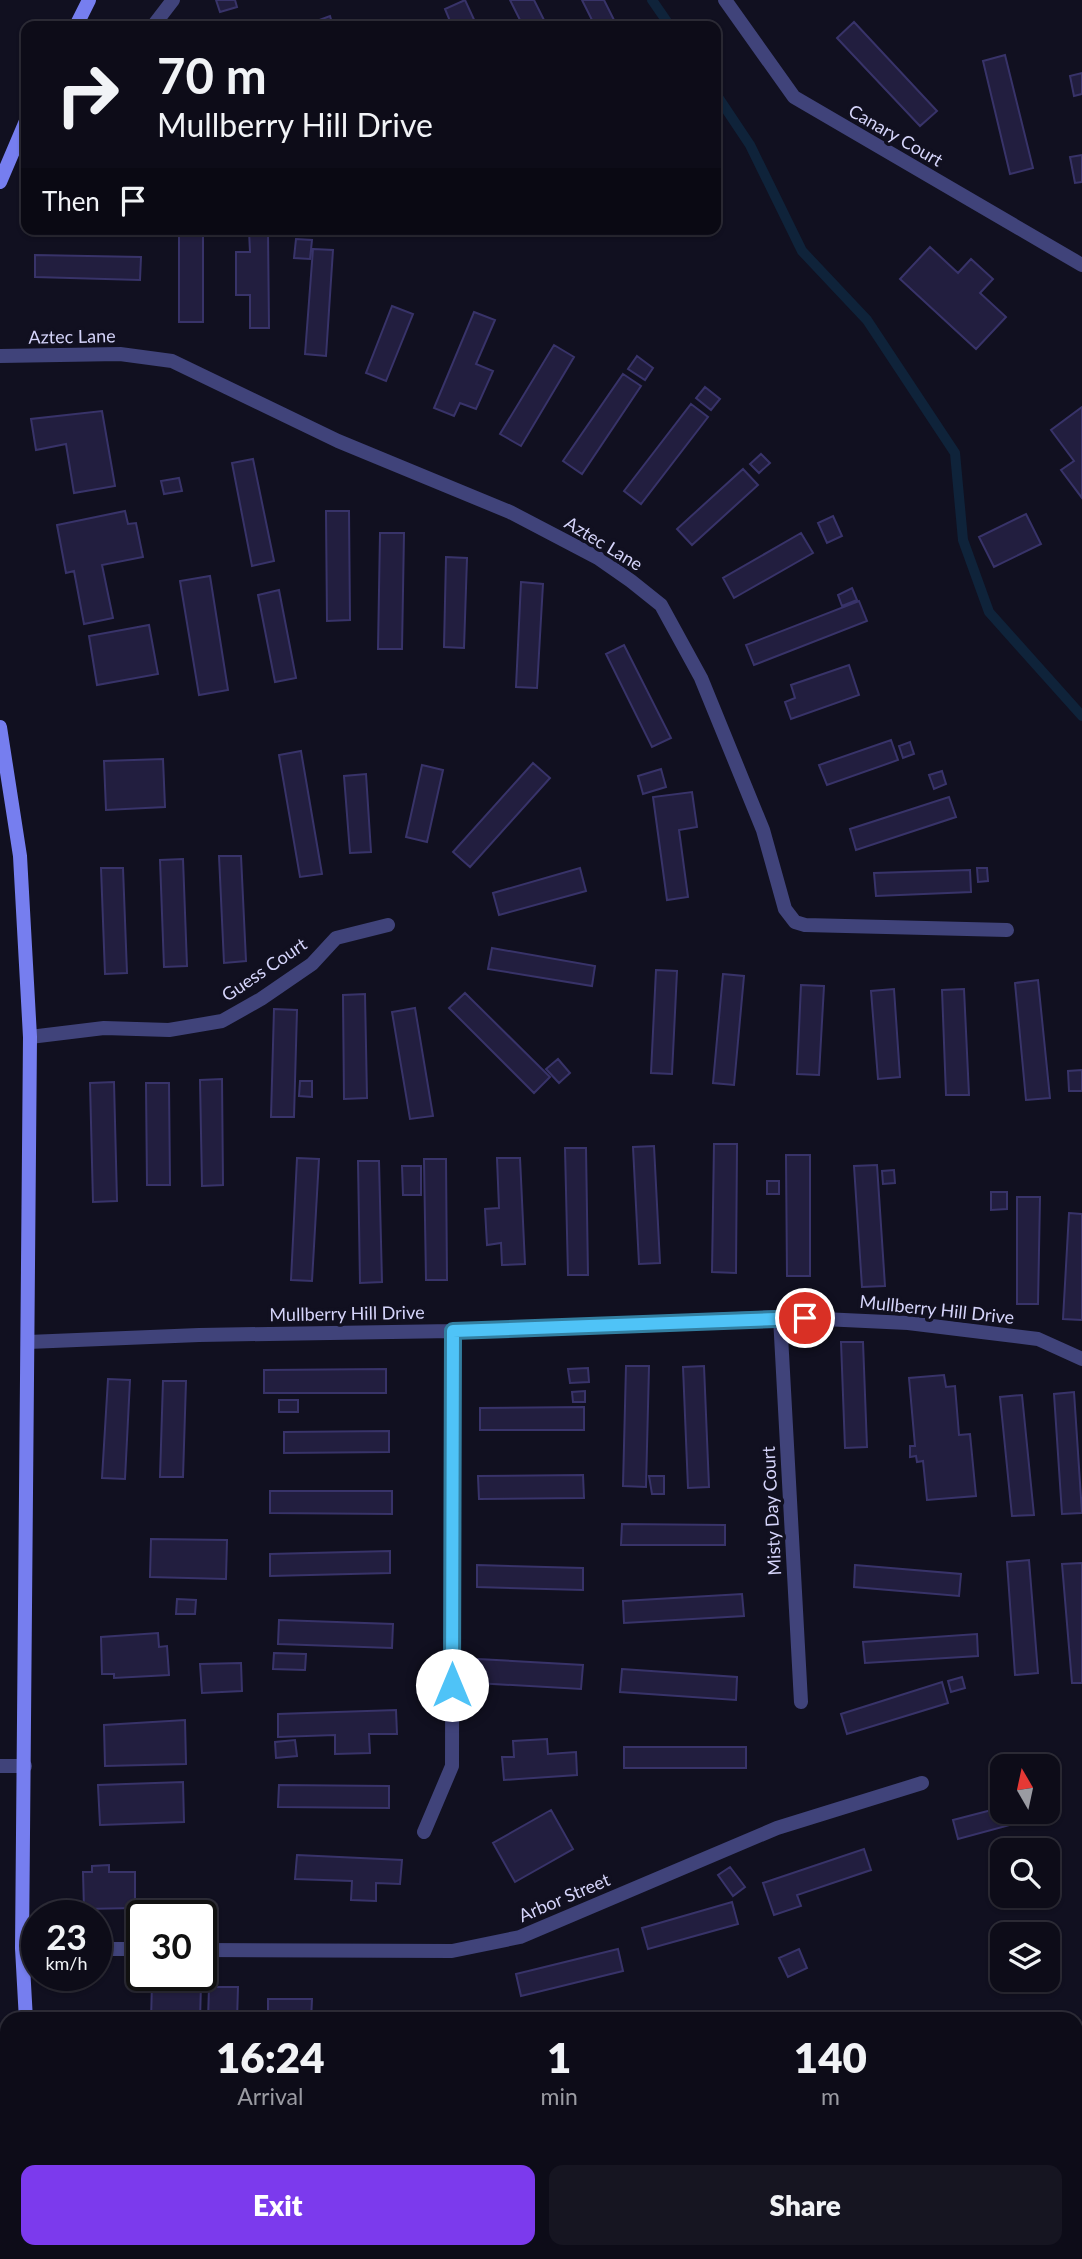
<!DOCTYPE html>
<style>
body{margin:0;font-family:Lato,sans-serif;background:#161521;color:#f1f3f6;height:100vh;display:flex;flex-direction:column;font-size:26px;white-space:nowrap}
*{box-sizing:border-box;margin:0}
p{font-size:23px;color:#9a9ba2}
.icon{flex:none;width:38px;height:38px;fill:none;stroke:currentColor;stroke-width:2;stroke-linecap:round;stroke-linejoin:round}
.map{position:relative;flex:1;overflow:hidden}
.side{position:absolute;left:0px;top:2012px;width:1083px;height:247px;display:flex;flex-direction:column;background:#0d0c18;border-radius:21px 21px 0 0;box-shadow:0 2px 5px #0004,0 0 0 2px #2d2c37}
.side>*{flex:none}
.hud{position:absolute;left:21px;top:21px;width:700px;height:214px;border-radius:14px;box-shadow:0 2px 5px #0004,0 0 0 2px #2d2c37;background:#0d0c18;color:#f1f3f6;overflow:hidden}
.needle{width:46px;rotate:351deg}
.controls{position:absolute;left:990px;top:1754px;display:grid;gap:14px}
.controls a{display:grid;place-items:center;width:70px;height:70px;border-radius:14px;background:#0d0c18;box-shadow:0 2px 5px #0004,0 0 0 2px #2d2c37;font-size:35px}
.speed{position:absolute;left:21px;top:1900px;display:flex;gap:14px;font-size:35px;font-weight:700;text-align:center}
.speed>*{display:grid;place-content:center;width:91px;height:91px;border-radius:50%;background:#0d0c18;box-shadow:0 2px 5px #0004,0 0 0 2px #2d2c37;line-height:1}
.speed small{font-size:18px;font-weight:400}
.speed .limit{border:4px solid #111;border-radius:10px;background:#fff;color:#111}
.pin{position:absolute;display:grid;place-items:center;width:60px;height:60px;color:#fff;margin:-30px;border:4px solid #fff;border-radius:50%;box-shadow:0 2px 7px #0007}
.me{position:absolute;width:77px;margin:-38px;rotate:0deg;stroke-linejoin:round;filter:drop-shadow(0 0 5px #0008)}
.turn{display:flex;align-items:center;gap:24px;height:147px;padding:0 21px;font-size:32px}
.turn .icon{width:91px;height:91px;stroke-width:2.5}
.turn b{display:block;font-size:49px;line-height:60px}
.then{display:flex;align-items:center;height:66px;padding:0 21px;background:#0003;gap:14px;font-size:26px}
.eta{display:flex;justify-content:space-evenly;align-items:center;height:119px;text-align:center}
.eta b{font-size:42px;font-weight:800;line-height:49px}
.action{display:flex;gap:14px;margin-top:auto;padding:14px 21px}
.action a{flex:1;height:80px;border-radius:14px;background:#7c3aed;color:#fff;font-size:28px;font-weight:800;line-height:80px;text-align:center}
.action a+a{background:#161521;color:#f1f3f6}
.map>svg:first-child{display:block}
</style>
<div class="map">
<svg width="1082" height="2259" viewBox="0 0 1082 2259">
<rect width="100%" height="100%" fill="#111020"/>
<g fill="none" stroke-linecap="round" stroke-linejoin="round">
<path stroke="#0f233a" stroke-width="10" d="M652 0 670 26
M716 94 750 145 802 251 867 320 955 453 963 540 989 612 1082 716"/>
</g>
<path fill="#221e3f" stroke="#383369" stroke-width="2" d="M216 0H235L237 7 220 12Z
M465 0 477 26H452L445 9Z
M510 0H534L547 26H523Z
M582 0H604L617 26H595Z
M330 16 333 26H303Z
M854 22 937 111 920 126 837 38Z
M1005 55 1033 168 1010 174 983 61Z
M1082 73V94L1074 96 1070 76Z
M1082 155V182L1075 183 1070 157Z
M179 229H203V322H179Z
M249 231H268L269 328H250V295H236V252H250Z
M296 239 312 240 310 259 294 258Z
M930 247 958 273 971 259 993 279 980 293 1006 317 976 349 900 279Z
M313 249 333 250 326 356 305 354Z
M35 255 141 257 140 280 35 277Z
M392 306 413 314 386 381 366 373Z
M474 312 495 320 476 364 493 371 476 409 460 403 454 416 434 408Z
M554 345 574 357 521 446 500 434Z
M637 356 653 368 645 380 628 369Z
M623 374 641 386 582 474 563 461Z
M705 387 720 399 711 410 696 398Z
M691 404 708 417 641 504 624 491Z
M1082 407V498L1061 470 1074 461 1051 430Z
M102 411 115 486 74 493 66 444 36 450 31 419Z
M761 454 770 463 759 473 750 464Z
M253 459 274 561 252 566 232 463Z
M743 469 758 485 692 545 677 529Z
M179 478 182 491 164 494 161 481Z
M125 511 128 524 136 523 143 557 102 565 113 618 84 624 74 571 66 573 57 525Z
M326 511H349L350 620 327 621Z
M1026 514 1041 544 994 567 979 537Z
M833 516 842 536 827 543 818 523Z
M380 533H404L402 649H378Z
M801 533 813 553 734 598 723 578Z
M446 557 467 558 464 648 444 647Z
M210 576 228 690 199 695 180 581Z
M521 582 543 584 537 688 516 687Z
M852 588 857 600 842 606 838 595Z
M279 590 296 678 275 682 258 595Z
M859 601 867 621 754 665 746 645Z
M149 625 158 674 97 685 89 636Z
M624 645 671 738 652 747 606 654Z
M849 665 859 695 791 719 785 702 795 698 791 685Z
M891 740 898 760 827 785 819 765Z
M910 742 914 754 903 758 899 746Z
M301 751 322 874 300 877 279 755Z
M163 759 165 807 106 810 104 761Z
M533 763 550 778 470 867 453 852Z
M422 765 443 770 427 842 406 837Z
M661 769 666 787 643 794 638 776Z
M942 771 946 784 934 789 929 775Z
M366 774 371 852 350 853 344 776Z
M692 792 697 827 679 830 688 897 667 900 653 797Z
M949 797 956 817 856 850 850 829Z
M219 856H241L246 961 224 963Z
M183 859 187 966 164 967 160 860Z
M101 868H123L127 973 105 974Z
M580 868 586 891 499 915 493 893Z
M977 868H987L988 881 978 882Z
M970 870 971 892 876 896 874 873Z
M492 948 595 966 592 986 488 969Z
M656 970 677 971 672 1074 651 1073Z
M723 974 744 976 734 1085 713 1083Z
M1038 980 1050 1098 1026 1100 1015 983Z
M801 985 824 986 819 1075 797 1074Z
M894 989 900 1077 878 1079 871 991Z
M964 989 969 1095H946L942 990Z
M465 993 550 1077 534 1093 449 1008Z
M365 994 367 1098 344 1099 343 995Z
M415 1008 433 1116 410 1119 392 1012Z
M274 1009 297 1010 294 1117H271Z
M558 1059 570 1073 559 1083 546 1069Z
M1082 1070V1091H1069L1068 1071Z
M222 1079 223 1185 202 1186 200 1080Z
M300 1081H312V1097L299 1096Z
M114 1082 117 1201 93 1202 90 1083Z
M146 1083H169L170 1185H147Z
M714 1144H737L736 1273 712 1272Z
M654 1146 660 1263 639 1264 633 1147Z
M565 1148H586L588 1275H568Z
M786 1155H810V1276H787Z
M297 1158 319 1159 312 1281 291 1280Z
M497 1158H520L525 1264 502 1265 501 1243 487 1245 485 1209 499 1208Z
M424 1159H446L447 1280H426Z
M358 1161H379L382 1282 360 1283Z
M877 1165 885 1286 862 1287 854 1166Z
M402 1166H421V1195H403Z
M894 1170 895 1183 883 1184 882 1171Z
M767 1181H779V1194H767Z
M991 1192H1007V1209L991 1210Z
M1017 1197H1040L1038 1304H1017Z
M1069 1213 1082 1214V1320L1063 1319Z
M841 1342H863L867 1447 845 1448Z
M626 1366H649L646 1487 623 1486Z
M704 1366 709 1487 688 1488 683 1367Z
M588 1368 589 1382 570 1383 568 1369Z
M386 1369V1393H264V1370Z
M944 1375 946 1387 955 1386 959 1435 970 1434 976 1496 927 1500 923 1461 917 1462 916 1456 910 1457V1446H915L909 1378Z
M108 1379 130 1380 125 1479 102 1478Z
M163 1381H186L183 1477H160Z
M585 1391V1402H573L572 1392Z
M1074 1392 1082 1513 1062 1514 1054 1394Z
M1022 1395 1034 1515 1012 1516 1000 1397Z
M279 1400H298V1412H279Z
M584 1407V1430H480V1408Z
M389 1431V1452L284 1453V1432Z
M583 1475 584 1498 479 1499 478 1476Z
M649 1476H664V1494H652Z
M270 1491H392V1514L270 1513Z
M622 1524 725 1525V1545H621Z
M151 1539 227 1540 226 1579 150 1577Z
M390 1551V1573L270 1576V1554Z
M1029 1560 1038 1673 1015 1675 1007 1562Z
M1082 1563V1683H1072L1062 1564Z
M477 1565 583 1568V1590L477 1587Z
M855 1565 961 1574 959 1596 854 1587Z
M742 1594 744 1616 624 1623 623 1601Z
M177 1599 196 1600 195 1614H176Z
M279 1620 393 1624 392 1648 278 1644Z
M158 1633 159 1647 167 1646 169 1675 114 1678V1674H102L101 1637Z
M977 1634 978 1656 865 1663 863 1642Z
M274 1653 306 1654 305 1670 273 1669Z
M478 1659 583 1665 581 1689 476 1683Z
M241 1663 242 1691 202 1693 200 1664Z
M622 1669 737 1677 736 1700 620 1692Z
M962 1677 965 1688 951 1692 948 1681Z
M942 1682 948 1703 847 1734 841 1714Z
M396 1710 397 1734H369L370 1753 335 1754V1735L278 1737V1714Z
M185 1720 186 1764 105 1766 104 1725Z
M547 1739 548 1754 576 1752 577 1775 504 1780 502 1757H514L513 1741Z
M295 1740 297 1756 276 1758 275 1742Z
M624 1747H746V1768H624Z
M183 1782 184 1822 100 1825 98 1785Z
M279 1785 389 1786V1808L278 1807Z
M1003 1807V1811H1042L1043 1816 958 1839 953 1820Z
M551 1810 573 1849 515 1882 493 1843Z
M864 1849 871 1870 797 1895 801 1906 774 1915 763 1883Z
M297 1855 402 1860 400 1884 376 1883V1901L351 1900 352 1881 295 1879Z
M109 1865V1872H135V1908L84 1909 83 1872H92V1866Z
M730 1867 745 1887 733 1896 718 1875Z
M732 1902 738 1924 648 1949 642 1928Z
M618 1949 623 1971 521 1996 516 1974Z
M799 1949 807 1968 788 1977 779 1958Z
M152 1983 201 1984 200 2020H151Z
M209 1987H238L237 2020H208Z
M268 1999H312L311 2020H268Z
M1082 2042V2098L1076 2100V2044Z
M138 2252H195V2259H138Z
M308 2252 309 2259H254V2253Z
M495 2252H543L545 2259H497Z
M973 2252H984L986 2259H955Z"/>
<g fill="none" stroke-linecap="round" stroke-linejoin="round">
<path stroke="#40437a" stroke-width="14" d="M465 2252V2259"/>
<path stroke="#40437a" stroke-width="14" d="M725 0 794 97 1082 265
M153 26 173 0
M0 356 120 354 172 361 338 441 510 512 598 558 631 581 661 605 701 678 763 830 785 909 795 922 805 925 1007 930
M30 1037 104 1028 169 1030 222 1021 261 999 312 964 336 938 388 925
M780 1317 801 1702
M28 1342 199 1335 453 1331 780 1317 908 1323 1038 1339 1082 1359
M0 1766H25
M424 1832 452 1766 453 1331
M22 1948H37
M96 1949H142
M201 1950 452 1951 520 1937 777 1828 922 1783
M0 2101H7"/>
<path stroke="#767eef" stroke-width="14" d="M76 26 89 0
M0 182 26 121
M0 727 20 856 30 1037 22 1948 26 2020
M1076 2186 1082 2184
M35 2252V2259
M877 2259 896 2252"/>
</g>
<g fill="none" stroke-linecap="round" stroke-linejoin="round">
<g stroke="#337fa1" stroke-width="18">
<path id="route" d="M452 1685 453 1331 805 1318"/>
</g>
<use href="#route" stroke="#4fc3f7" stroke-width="12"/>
</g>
<g text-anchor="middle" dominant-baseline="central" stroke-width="7" stroke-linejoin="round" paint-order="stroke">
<g font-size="18" fill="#d5d4fa" stroke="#111020">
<text transform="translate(896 135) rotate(30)">Canary Court</text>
<text transform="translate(72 336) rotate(-1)">Aztec Lane</text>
<text transform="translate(604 543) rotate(31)">Aztec Lane</text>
<text transform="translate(264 969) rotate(-34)">Guess Court</text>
<text transform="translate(937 1309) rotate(6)">Mullberry Hill Drive</text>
<text transform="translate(347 1313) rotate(-1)">Mullberry Hill Drive</text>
<text transform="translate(771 1511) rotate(-93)">Misty Day Court</text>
<text transform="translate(564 1897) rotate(-23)">Arbor Street</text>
</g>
</g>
</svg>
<div class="controls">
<a><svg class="needle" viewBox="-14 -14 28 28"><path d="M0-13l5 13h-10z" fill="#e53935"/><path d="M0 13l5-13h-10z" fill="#9a9ba2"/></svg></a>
<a><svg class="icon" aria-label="search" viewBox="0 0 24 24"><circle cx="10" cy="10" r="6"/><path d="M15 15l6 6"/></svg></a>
<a><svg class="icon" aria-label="layers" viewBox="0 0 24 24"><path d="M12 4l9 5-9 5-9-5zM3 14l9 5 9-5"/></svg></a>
</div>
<div class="speed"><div>23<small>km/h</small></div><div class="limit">30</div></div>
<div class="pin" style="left:805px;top:1318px;background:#d93025"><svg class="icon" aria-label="arrive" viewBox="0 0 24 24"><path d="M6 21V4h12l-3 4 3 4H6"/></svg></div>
<svg class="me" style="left:452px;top:1685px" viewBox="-20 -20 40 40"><circle r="19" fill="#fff"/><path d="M0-13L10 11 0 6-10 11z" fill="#4fc3f7"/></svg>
<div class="hud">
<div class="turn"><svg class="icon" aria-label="right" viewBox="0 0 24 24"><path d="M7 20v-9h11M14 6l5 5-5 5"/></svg><div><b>70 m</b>Mullberry Hill Drive</div></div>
<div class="then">Then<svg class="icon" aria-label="arrive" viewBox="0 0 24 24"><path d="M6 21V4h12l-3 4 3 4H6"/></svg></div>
</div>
<section class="side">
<div class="eta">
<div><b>16:24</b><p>Arrival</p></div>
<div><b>1</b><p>min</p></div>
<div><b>140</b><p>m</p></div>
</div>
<div class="action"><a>Exit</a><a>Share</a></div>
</section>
</div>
